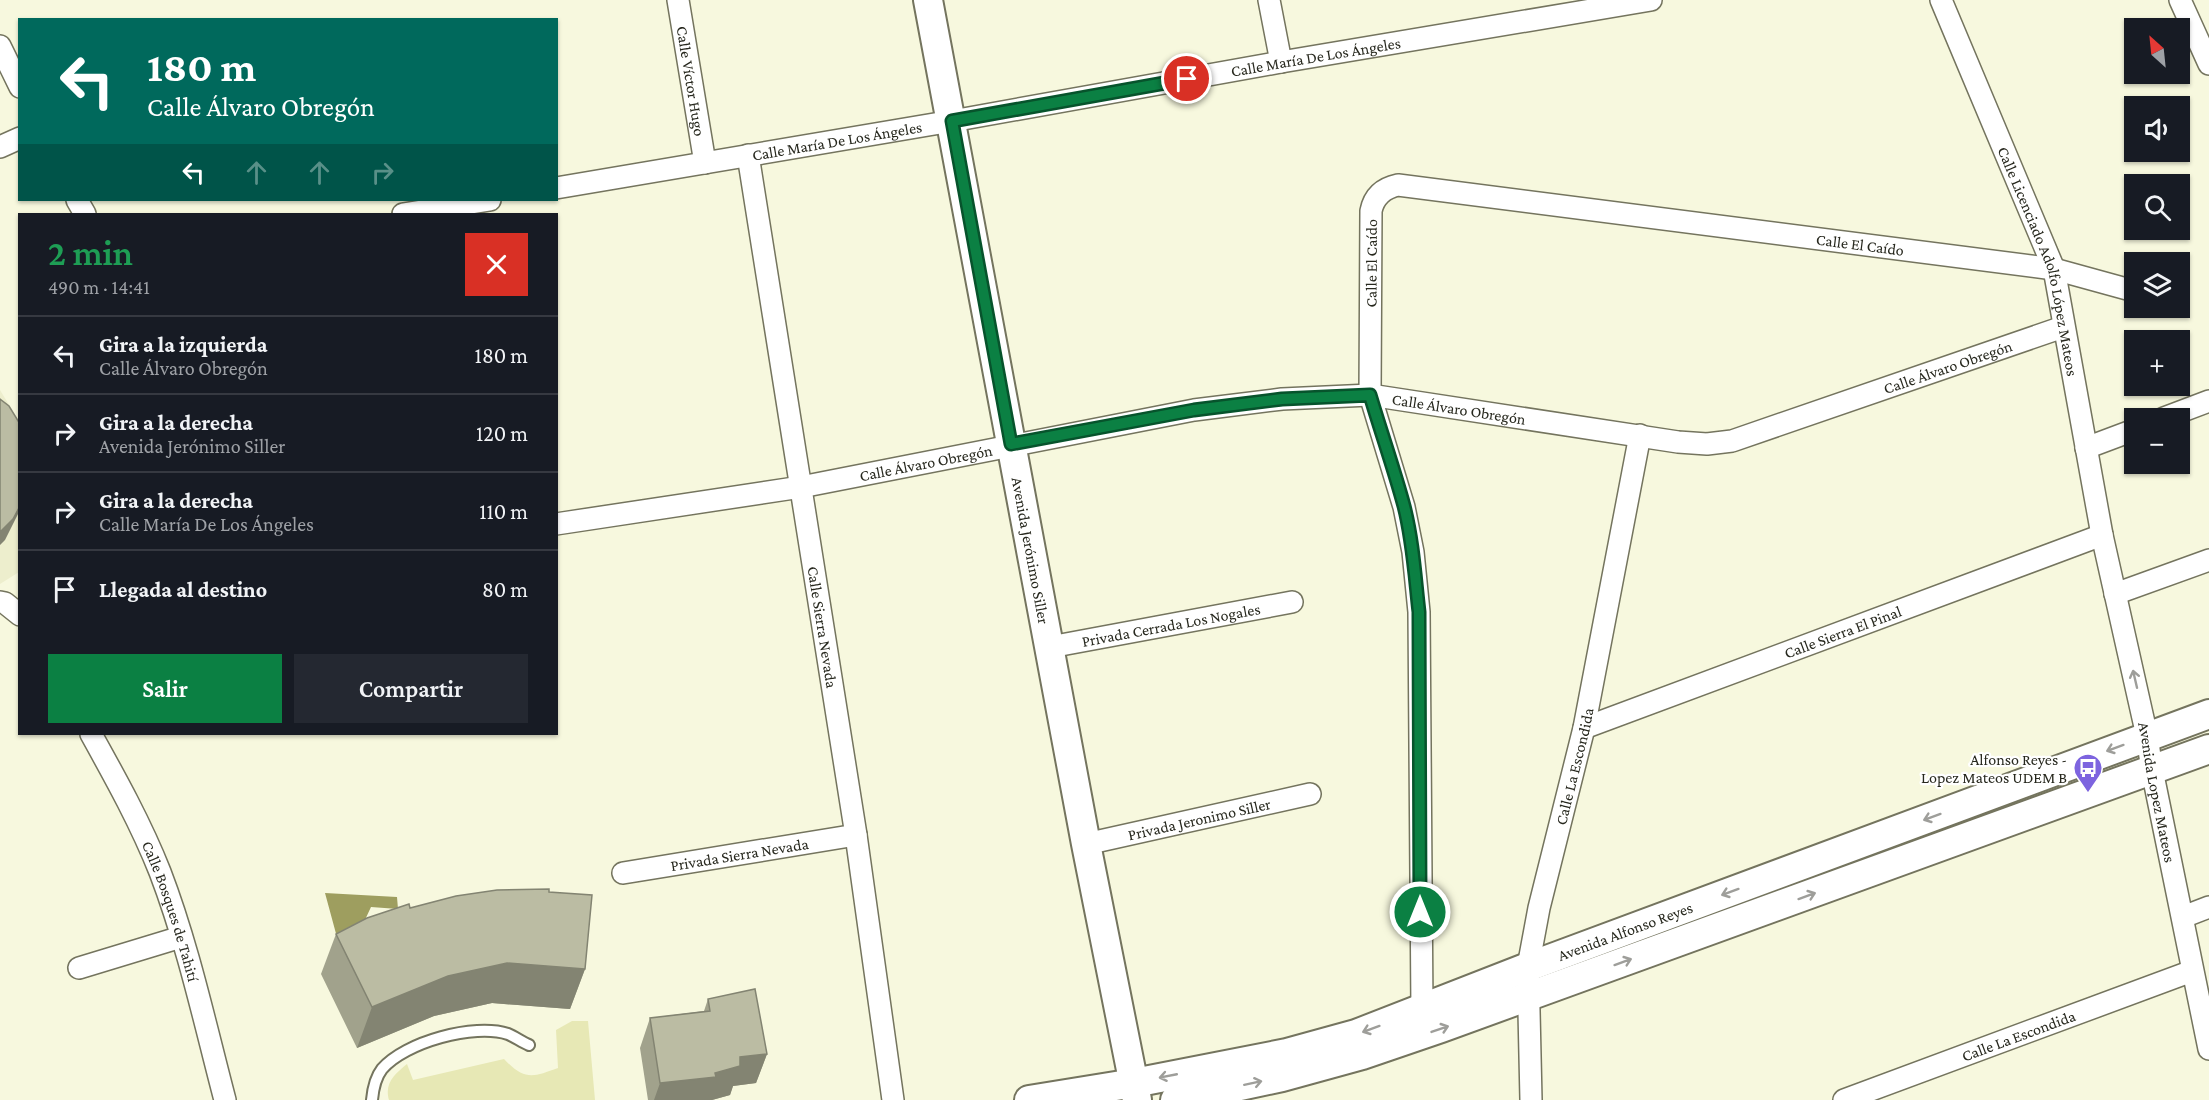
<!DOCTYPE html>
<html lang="es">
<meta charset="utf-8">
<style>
body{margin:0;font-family:"Crimson Pro",serif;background:#242831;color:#f1f3f6;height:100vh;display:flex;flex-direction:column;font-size:22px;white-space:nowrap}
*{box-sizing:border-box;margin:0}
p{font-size:20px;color:#9ea1a6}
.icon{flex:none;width:33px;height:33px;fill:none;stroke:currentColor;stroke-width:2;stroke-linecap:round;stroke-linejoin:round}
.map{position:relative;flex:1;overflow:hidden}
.panel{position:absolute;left:18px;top:213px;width:540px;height:522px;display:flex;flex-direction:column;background:#171b24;border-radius:0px;box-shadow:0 2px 4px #0004}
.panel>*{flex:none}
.guide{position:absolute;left:18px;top:18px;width:540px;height:183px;border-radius:0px;box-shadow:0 2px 4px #0004;background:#00695c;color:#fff;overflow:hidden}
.needle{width:39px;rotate:333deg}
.fabs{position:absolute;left:2124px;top:18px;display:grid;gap:12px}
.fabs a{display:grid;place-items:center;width:66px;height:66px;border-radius:0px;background:#171b24;box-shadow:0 2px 4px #0004;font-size:30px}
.pin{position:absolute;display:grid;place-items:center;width:51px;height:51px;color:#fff;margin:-26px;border:3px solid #fff;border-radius:50%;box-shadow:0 2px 6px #0007}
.me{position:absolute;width:66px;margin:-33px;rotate:0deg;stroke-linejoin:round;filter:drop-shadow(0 0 4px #0008)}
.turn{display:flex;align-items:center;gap:21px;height:126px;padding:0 30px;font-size:27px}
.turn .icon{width:78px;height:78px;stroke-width:2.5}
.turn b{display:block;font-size:42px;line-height:51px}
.lanes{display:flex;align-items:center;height:57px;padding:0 30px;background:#0003;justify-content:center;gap:30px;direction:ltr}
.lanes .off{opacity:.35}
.round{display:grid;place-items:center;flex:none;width:63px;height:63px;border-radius:0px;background:#242831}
.headline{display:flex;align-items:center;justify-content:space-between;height:102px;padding:0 30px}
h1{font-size:36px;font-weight:600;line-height:45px;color:#1e9e55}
.cta{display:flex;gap:12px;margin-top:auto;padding:12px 30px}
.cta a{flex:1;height:69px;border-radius:0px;background:#0b8043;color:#fff;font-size:24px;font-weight:600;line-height:69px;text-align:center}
.cta a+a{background:#242831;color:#f1f3f6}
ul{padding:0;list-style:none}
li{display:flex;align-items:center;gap:18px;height:78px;padding:0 30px;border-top:2px solid #363941}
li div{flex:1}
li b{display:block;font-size:22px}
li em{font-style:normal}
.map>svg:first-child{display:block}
</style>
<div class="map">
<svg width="2209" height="1100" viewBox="0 0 2209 1100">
<rect width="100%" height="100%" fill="#f7f8de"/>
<path fill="#edeecd" d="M0 390 20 423 19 572 0 584Z"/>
<path fill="#e7e8b5" d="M572 1021H588L595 1100H389C384 1083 395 1074 407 1064L413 1080 504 1059C525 1081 533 1077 558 1068L556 1030Z"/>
<path fill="#9e9e5f" d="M325 893 397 897 398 909 371 907 364 922 338 941Z"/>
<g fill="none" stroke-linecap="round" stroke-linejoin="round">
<g stroke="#74745e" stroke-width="14">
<path id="lane" d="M372 1100C373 1089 375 1078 382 1069 405 1042 474 1023 508 1034 515 1037 522 1042 529 1045"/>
</g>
<g stroke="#74745e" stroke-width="24">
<g id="street">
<path id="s1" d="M678 0 705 163"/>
<path d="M1269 0 1281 62"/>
<path id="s2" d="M1941 0 2054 269 2102 535 2147 736 2152 770 2209 1049"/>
<path d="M2180 0 2209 64"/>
<path d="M0 46 20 87"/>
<path d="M0 147 20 138"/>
<path id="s3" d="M748 155 856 835 893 1100"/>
<path id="s4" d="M556 188 952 121 1281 62 1651 0"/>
<path d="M77 200 85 214"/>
<path d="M403 214 490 200"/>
<path d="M2164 418 2209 401"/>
<path d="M2086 448 2134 430"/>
<path id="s5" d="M556 524 801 487 1194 410 1282 399 1370 395 1678 442 1707 444 1732 441 2063 327"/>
<path d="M2115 594 2209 560"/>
<path d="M0 602 5 603 20 615"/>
<path id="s6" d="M1050 647 1292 602"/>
<path id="s7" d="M1584 728 2102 535"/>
<path id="s8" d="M91 734C116 779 141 824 160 872 188 945 205 1024 225 1100"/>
<path id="s9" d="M1086 844 1310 794"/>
<path id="s10" d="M623 873 856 835"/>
<path d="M2183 917 2209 907"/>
<path d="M79 968 181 937"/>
<path id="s11" d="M1422 1010 1419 612 1413 552 1404 507 1370 395 1371 211C1374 196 1384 188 1398 185L2054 269 2134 291"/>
<path id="s12" d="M1531 1100 1528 967 1539 908 1584 728 1640 435"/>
<path id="s13" d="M1844 1100 2192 971"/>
</g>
</g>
<g stroke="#74745e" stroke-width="32">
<g id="secondary">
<path id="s14" d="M928 0 1086 844 1137 1100"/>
<path id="s15" d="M1029 1100 1134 1083 1287 1053 1356 1034 1528 967 2209 714"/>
<path d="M1175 1100 1282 1077 1362 1055 1441 1028 2209 749"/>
</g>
</g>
<use href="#lane" stroke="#fff" stroke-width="10"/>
<use href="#street" stroke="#fff" stroke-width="21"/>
<use href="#secondary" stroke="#fff" stroke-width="28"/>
</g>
<path fill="#a1a28c" d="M549 892 585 969 570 1009 492 1003 434 1016 357 1048 321 974 336 934 410 908Z
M708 999 767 1054 756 1083 733 1086 730 1095 712 1100H648L640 1048 650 1018 704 1011Z"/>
<path fill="#838472" d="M20 506 19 512 5 540 0 545V532Z
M507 963 585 969 570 1009 492 1003 434 1016 357 1048 372 1007 448 976Z
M767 1054 756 1083 733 1086 730 1095 712 1100H654L660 1083 740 1057Z"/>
<path fill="#bbbca3" stroke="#838472" stroke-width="1.5" d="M0 399 9 406 20 424V506L13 519 0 532Z
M549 889V892L592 895 585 969 507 963 448 976 372 1007 336 934 367 918 409 904 410 908 456 896 497 890Z
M755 989 767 1054 740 1057V1066L715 1073 716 1077 660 1083 650 1018 710 1011 708 999Z"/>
<defs><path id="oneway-shaft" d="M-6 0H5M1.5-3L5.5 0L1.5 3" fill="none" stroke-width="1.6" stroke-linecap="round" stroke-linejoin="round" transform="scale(1.5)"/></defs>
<g stroke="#9e9e9a">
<use href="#oneway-shaft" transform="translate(2135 679) rotate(-103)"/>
<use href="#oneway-shaft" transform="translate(2115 748) rotate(160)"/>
<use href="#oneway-shaft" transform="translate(1932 817) rotate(160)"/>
<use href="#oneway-shaft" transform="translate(1730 892) rotate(160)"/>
<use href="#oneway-shaft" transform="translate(1807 896) rotate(-20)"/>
<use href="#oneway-shaft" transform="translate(1623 962) rotate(-20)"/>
<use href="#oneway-shaft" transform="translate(1371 1029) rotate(160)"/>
<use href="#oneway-shaft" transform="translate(1440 1029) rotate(-19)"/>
<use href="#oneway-shaft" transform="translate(1168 1076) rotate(169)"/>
<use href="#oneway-shaft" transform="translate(1253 1083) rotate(-12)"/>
</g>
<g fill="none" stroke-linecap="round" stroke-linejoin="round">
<g stroke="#07532c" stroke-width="15">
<path id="route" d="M1187 79 952 121 1011 444 1194 410 1282 399 1370 395C1381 432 1394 469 1404 506 1413 541 1415 577 1419 612L1420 912"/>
</g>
<use href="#route" stroke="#0b8043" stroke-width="10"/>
</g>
<defs>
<g id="bus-pin" transform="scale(1.5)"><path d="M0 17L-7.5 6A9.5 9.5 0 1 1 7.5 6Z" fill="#7d64df" stroke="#fff"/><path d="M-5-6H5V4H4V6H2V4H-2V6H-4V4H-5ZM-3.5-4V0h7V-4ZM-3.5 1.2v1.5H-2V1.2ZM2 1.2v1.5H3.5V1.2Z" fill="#fff"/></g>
</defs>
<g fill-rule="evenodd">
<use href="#bus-pin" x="2088" y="768"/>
</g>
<g text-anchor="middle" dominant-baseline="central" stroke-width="4.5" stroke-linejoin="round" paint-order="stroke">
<g font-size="16" fill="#27281e" stroke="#fff">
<text stroke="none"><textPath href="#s4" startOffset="771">Calle María De Los Ángeles</textPath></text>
<text stroke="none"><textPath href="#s1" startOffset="82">Calle Víctor Hugo</textPath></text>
<text stroke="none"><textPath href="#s4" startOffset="285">Calle María De Los Ángeles</textPath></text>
<text stroke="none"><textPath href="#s11" startOffset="1311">Calle El Caído</textPath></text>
<text stroke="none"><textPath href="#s11" startOffset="753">Calle El Caído</textPath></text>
<text stroke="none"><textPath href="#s2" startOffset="280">Calle Licenciado Adolfo López Mateos</textPath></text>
<text stroke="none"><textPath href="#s5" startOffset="1419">Calle Álvaro Obregón</textPath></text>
<text stroke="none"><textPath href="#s5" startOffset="915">Calle Álvaro Obregón</textPath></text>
<text stroke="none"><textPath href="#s5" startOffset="375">Calle Álvaro Obregón</textPath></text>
<text stroke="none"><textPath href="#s14" startOffset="560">Avenida Jerónimo Siller</textPath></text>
<text stroke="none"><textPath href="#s6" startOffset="123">Privada Cerrada Los Nogales</textPath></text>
<text stroke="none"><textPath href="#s3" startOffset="478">Calle Sierra Nevada</textPath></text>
<text stroke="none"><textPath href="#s7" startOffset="276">Calle Sierra El Pinal</textPath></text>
<text stroke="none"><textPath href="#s12" startOffset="339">Calle La Escondida</textPath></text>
<text stroke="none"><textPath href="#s2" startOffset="825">Avenida Lopez Mateos</textPath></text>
<text stroke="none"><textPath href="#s9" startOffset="116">Privada Jeronimo Siller</textPath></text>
<text stroke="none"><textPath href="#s10" startOffset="118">Privada Sierra Nevada</textPath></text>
<text stroke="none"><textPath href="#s8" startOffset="195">Calle Bosques de Tahití</textPath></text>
<text stroke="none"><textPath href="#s15" startOffset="622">Avenida Alfonso Reyes</textPath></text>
<text stroke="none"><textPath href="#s13" startOffset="186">Calle La Escondida</textPath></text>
</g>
<g font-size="16" fill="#27281e" stroke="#fff" text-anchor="end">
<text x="2067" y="759">Alfonso Reyes -<tspan x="2067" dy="18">Lopez Mateos UDEM B</tspan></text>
</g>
</g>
</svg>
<div class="fabs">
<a><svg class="needle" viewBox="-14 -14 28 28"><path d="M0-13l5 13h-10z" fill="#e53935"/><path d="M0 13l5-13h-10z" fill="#9ea1a6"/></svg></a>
<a><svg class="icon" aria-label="sound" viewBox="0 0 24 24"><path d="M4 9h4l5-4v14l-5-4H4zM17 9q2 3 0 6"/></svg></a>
<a><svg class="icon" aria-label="search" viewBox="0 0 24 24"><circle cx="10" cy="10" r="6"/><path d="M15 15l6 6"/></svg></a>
<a><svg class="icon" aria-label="layers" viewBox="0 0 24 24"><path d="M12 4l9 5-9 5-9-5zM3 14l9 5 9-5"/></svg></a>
<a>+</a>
<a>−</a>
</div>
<div class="pin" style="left:1187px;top:79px;background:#d93025"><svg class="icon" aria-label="arrive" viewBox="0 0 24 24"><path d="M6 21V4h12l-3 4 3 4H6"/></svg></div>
<svg class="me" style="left:1420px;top:912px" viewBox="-20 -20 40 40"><circle r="17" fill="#0b8043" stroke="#fff" stroke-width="3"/><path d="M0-11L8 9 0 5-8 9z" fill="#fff"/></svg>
<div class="guide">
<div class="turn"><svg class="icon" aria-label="left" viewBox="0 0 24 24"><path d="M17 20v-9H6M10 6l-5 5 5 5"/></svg><div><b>180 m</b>Calle Álvaro Obregón</div></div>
<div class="lanes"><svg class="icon" aria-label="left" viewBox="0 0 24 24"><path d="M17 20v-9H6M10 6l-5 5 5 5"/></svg><svg class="icon off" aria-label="ahead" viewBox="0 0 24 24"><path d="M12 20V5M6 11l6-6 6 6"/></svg><svg class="icon off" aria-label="ahead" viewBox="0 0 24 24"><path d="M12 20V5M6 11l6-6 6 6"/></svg><svg class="icon off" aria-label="right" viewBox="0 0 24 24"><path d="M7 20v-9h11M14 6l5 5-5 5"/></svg></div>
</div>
<section class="panel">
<div class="headline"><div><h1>2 min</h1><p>490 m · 14:41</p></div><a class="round" style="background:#d93025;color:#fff"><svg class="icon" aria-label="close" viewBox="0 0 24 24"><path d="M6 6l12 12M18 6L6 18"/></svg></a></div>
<ul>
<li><svg class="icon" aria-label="left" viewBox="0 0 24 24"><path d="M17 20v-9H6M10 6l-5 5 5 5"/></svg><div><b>Gira a la izquierda</b><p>Calle Álvaro Obregón</p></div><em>180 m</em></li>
<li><svg class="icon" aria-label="right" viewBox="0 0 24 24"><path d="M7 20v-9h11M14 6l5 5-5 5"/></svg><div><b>Gira a la derecha</b><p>Avenida Jerónimo Siller</p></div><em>120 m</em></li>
<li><svg class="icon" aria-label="right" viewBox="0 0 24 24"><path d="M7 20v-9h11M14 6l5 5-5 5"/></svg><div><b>Gira a la derecha</b><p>Calle María De Los Ángeles</p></div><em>110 m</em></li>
<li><svg class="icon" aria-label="arrive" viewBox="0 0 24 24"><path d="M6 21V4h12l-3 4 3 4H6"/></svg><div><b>Llegada al destino</b></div><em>80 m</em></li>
</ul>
<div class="cta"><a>Salir</a><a>Compartir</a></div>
</section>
</div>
